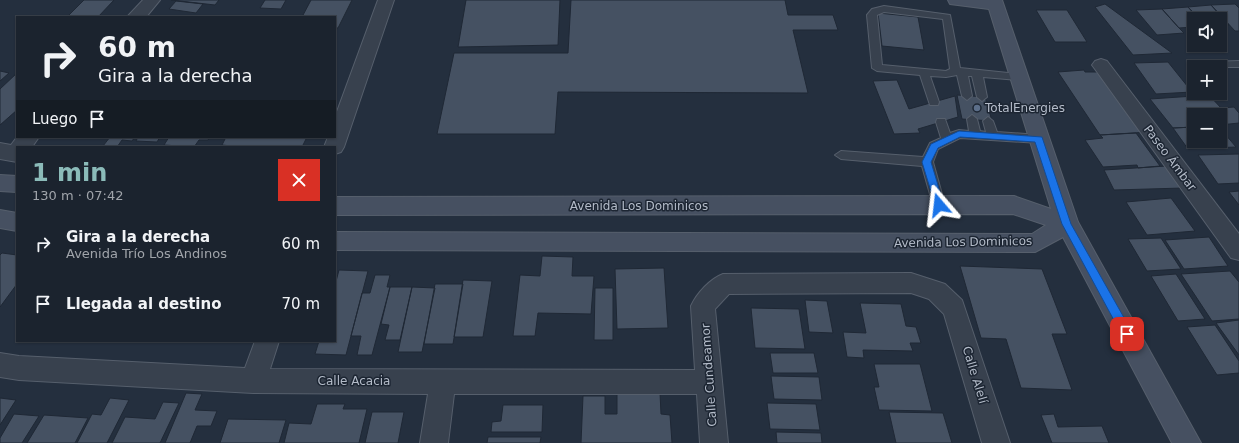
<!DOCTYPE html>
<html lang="es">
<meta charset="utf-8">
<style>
body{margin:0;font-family:"DejaVu Sans",sans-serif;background:#282f3a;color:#f1f3f6;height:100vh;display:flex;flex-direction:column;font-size:15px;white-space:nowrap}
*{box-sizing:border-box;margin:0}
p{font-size:13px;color:#a0a4aa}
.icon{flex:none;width:22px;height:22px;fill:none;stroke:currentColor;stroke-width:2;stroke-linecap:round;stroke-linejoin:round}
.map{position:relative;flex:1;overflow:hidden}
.sheet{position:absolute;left:16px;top:146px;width:320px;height:196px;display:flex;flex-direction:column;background:#1b232e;border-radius:0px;box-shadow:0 1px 3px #0004,0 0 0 1px #39404a}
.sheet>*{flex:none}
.hud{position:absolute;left:16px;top:16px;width:320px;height:122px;border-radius:0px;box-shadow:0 1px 3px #0004,0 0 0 1px #39404a;background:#1b232e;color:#f1f3f6;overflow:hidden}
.buttons{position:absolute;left:1187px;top:12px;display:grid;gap:8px}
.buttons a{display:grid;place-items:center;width:40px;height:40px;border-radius:0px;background:#1b232e;box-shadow:0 1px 3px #0004,0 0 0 1px #39404a;font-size:20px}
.pin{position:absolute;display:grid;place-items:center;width:34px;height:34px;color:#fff;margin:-17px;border-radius:8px;box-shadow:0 2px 6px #0006}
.me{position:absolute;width:44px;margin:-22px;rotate:343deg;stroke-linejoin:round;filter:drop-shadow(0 0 3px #0008)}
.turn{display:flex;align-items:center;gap:14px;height:84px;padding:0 16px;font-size:18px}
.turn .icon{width:52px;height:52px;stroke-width:2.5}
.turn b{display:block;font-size:28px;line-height:34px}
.then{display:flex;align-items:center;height:38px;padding:0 16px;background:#0003;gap:8px;font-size:15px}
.round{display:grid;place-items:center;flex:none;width:42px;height:42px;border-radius:0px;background:#282f3a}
.head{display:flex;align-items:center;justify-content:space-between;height:68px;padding:0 16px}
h1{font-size:24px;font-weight:700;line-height:30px;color:#8bbbb9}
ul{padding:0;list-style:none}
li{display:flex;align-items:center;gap:12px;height:60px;padding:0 16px}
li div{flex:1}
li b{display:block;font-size:15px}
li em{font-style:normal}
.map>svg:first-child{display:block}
</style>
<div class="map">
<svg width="1239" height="443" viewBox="0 0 1239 443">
<rect width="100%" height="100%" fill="#242f3e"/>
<path fill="#455162" stroke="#1f2835" d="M84 0H114L98 17H67Z
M171 0H219L215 5Z
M265 0H286L281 9 260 8Z
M311 0H352L338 28H335V17H302Z
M466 0H560L558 45 458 47Z
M571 0H785L788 15H833L838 30H793L808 93 558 92 555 134H437L454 53H568Z
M176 1 203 4 196 13 169 9Z
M1105 4 1172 53 1133 55 1095 7Z
M1235 4 1239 8V31H1235L1211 5Z
M1211 5 1229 25H1220V19H1199L1188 7Z
M1188 7 1199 19H1194V27L1179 28 1162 9Z
M1162 9 1179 28 1184 33 1157 35 1136 10Z
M1036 10H1067L1087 42H1055Z
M878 13 918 17 924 50 882 46Z
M1168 62 1192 92 1156 94 1134 63Z
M1084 70 1085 72H1096L1110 79 1149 132 1100 135 1058 72Z
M0 71 9 73 0 81Z
M17 73V110L0 125V89Z
M897 80 909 109 955 96 958 117 918 129 920 133 894 134 873 81Z
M957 95 985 97 992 121 962 119Z
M1209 95 1221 108 1234 107 1239 113V123L1220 125V115H1194V127L1173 128 1150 99Z
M1194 127V141H1220V128L1236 147 1188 149 1173 128Z
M1136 133 1160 166 1138 168 1137 165 1103 167 1085 140 1103 138 1100 135Z
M110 137H135L132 141 122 140 117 147 103 146Z
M138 137H160L157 142 136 141Z
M169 137H210L208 140H199L194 147 164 145Z
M226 137H307L302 147H241L222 145Z
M1239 154V183L1218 184 1198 155Z
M1167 166 1183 188 1114 190 1104 170Z
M1239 191V205L1229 192Z
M1171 198 1195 231 1147 235 1126 202Z
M1209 237 1228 266 1184 269 1165 240Z
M1161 238 1181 269 1147 271 1128 239Z
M2 253 17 255V284L0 307V255Z
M542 256 573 257 572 276H594L591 314 538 313 535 336H513L520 275 540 276Z
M960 266 1042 269 1067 334H1052L1072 390 1021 388 1006 339 981 338Z
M664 268 668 328 617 329 615 269Z
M339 270 368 271 346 355 315 354 319 341H335V285Z
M1230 271 1239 282V319L1212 321 1181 274Z
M1176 274 1205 319 1178 321 1151 276Z
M375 275H390L387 287H390L372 355H357L361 336H351L362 293H370Z
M463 280 492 281 483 337H454Z
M435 284H463L453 344H424Z
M390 287H412L400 340H385L389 325 381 324Z
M412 287 435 288 422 352H398Z
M595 288H613V340H594Z
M805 300 827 301 833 333 809 332Z
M860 303 901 304 906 326 916 327 921 343H910L913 351 863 350 864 358 847 357 843 332 866 333Z
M751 308 799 309 805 349 755 348Z
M1239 320V355L1216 323Z
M1215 325 1239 361V373L1217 375 1187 327Z
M770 353H814L818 373H773Z
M874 364H920L932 411 879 410 874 387H879Z
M771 376 819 377 822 400 774 399Z
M186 393 202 394 195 410 217 411 211 426H197L190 443H165Z
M660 393 661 414 670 415 672 443H581L583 396H605V414H617V394Z
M0 398 16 400 0 425Z
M110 398 129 400 107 443H77L92 414 101 415Z
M163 402 179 403 160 443H112L125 417 155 419Z
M767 403 816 404 820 430 770 429Z
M317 404H345L343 409H367L359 443H284L289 423 311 424Z
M503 405H543L542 432H491L492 422 501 421Z
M372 412H404L398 443H365Z
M889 412 943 413 952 443H896Z
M14 414 39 416 22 443H0V438Z
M1054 414 1058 427 1102 426 1109 443H1052L1041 415Z
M44 415 88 418 75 443H27Z
M228 419 286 420 279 443H220Z
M776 432 821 433 822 443H777Z
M488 437H541L540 443H487Z"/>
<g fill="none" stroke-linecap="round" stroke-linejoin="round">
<g stroke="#565f6c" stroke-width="2">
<path id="lane" d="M884 6 950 15 960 68 1018 74 1023 77 1018 80 983 77 987 97 982 101 977 97 972 76H968L972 96 967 100 962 96 957 75 946 77 930 76 939 102 938 105H930L920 75 877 71 872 68 867 15 872 9ZM884 12 943 19 950 69 946 71 882 65 877 15Z
M1239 61V67H1204L1203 65 1208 62Z
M972 115 977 119 980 131 986 132 983 121 988 117 993 121 997 132 1039 135 1044 139 1039 143 960 138 938 149 933 162 945 205 943 208H935L933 205 922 166 841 159 835 155 841 151 923 157 930 143 941 138 936 122 937 119H945L950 133 959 130 969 131 967 119Z"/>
</g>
<g stroke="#565f6c" stroke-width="2">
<path id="street" d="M143 0H160L146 17H127Z
M378 0H394L344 147 341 152 335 154V147H324L328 137H335V117Z
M1101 59 1107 61 1239 234V260L1231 258 1095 69 1092 65 1095 61Z
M17 137H39L32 147H17V162L0 159V143L11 145Z
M911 273 945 284 962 300 1010 443H982L944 314 929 299 911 293 729 294 715 309 728 443H700L697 394H454L448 443H420L428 394 253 393 19 380 0 377V353L19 356 245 368 255 341H279L270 369 695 370 691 306C697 293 710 279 723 274Z"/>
</g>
<g stroke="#565f6c" stroke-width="2">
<path id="secondary" d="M948 0H1002L1078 222 1201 443H1172L1063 237 1035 252 335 250V232L1032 234 1046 225 1013 214 335 215V197L1014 196 1051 209 989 9 950 4Z
M0 175 17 176V192L0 191Z
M0 210 17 213V231L0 228Z"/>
</g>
<use href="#lane" fill="#38414e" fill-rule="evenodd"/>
<use href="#street" fill="#38414e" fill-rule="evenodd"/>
<use href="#secondary" fill="#465061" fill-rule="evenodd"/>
</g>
<path fill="#1a73e8" stroke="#114b97" d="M959 131 1042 137 1071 224 1131 330 1132 334 1131 337H1123L1062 224 1035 142 960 137 938 148 931 162 944 205 939 209 936 208 922 162 931 144Z"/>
<circle fill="#5c6f8a" stroke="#1d2633" stroke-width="1.5" cx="977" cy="108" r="4"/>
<g text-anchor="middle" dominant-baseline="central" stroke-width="3" stroke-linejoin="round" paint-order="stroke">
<g font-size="12" fill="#b4bcc9" stroke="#1d2633" text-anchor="start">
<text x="985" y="108">TotalEnergies</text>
</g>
<g font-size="12" fill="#b4bcc9" stroke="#1d2633">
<text transform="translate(1170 158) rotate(53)">Paseo Ámbar</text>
<text x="639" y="206">Avenida Los Dominicos</text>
<text transform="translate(963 242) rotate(-1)">Avenida Los Dominicos</text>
<text transform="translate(709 375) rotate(-94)">Calle Cundeamor</text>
<text transform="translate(975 375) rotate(73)">Calle Alelí</text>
<text x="354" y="381">Calle Acacia</text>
</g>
</g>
</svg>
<div class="buttons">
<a><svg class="icon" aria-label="sound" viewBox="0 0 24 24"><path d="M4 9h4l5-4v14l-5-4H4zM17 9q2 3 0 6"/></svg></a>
<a>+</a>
<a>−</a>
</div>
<div class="pin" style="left:1127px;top:334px;background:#d93025"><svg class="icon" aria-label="arrive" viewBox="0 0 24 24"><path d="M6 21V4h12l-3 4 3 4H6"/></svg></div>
<svg class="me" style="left:939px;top:205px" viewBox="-20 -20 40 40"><path d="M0-17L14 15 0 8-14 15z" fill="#1a73e8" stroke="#fff" stroke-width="4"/></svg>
<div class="hud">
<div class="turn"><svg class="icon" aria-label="right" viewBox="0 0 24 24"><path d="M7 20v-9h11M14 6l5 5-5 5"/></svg><div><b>60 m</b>Gira a la derecha</div></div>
<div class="then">Luego<svg class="icon" aria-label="arrive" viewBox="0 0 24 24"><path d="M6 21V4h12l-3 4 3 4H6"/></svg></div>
</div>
<section class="sheet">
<div class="head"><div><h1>1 min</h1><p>130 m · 07:42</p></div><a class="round" style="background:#d93025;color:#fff"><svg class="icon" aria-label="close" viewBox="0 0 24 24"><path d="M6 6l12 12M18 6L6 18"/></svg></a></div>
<ul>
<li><svg class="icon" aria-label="right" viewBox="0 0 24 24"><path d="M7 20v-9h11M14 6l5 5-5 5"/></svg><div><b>Gira a la derecha</b><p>Avenida Trío Los Andinos</p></div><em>60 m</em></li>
<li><svg class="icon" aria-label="arrive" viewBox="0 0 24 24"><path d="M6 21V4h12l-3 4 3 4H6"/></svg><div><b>Llegada al destino</b></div><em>70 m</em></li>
</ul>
</section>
</div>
